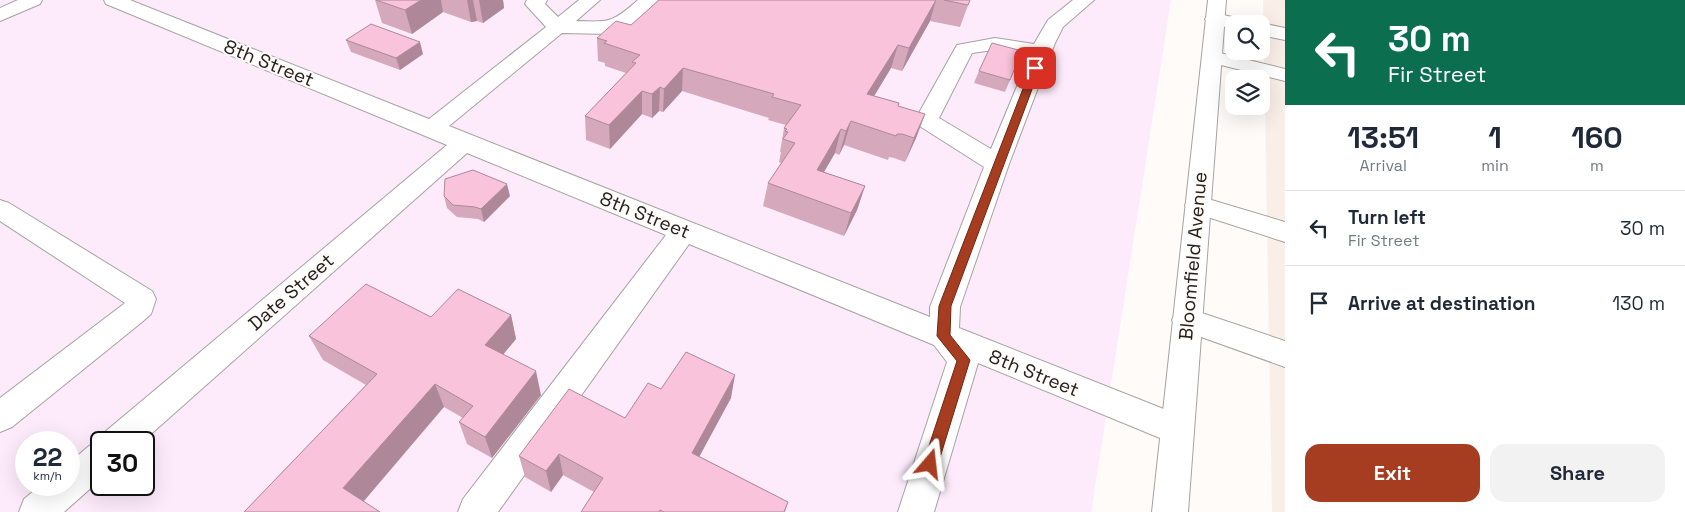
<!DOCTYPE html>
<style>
body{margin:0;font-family:"Space Grotesk",sans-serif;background:#f2f2f3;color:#1f2937;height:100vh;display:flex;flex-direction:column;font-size:19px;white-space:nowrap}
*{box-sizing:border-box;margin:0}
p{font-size:16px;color:#747a83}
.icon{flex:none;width:28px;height:28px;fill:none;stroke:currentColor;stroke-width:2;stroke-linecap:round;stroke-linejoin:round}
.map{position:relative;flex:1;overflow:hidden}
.sheet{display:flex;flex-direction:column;background:#fff;width:400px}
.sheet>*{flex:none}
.hud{background:#0b6e4f;color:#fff;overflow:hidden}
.tools{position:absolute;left:1225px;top:15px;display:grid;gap:10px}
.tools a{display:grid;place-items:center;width:45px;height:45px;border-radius:10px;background:#fff;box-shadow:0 5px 20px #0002;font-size:25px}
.speed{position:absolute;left:15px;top:431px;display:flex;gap:10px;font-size:25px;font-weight:700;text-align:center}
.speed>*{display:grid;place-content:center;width:65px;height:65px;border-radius:50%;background:#fff;box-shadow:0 5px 20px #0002;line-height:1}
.speed small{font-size:12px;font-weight:400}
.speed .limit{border:2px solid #111;border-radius:8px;background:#fff;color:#111}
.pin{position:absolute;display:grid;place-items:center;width:42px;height:42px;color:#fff;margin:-21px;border-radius:10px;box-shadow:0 2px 8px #0006}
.me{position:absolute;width:55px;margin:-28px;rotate:17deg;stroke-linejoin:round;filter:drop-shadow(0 0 4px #0008)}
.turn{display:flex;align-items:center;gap:18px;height:105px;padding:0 20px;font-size:22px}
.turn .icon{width:65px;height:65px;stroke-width:2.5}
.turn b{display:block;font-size:35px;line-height:42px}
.eta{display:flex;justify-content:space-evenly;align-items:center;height:85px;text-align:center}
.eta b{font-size:30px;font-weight:700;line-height:35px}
.action{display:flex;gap:10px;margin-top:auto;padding:10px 20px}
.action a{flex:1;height:58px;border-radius:15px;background:#a63d21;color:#fff;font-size:20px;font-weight:700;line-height:58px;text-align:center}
.action a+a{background:#f2f2f3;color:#1f2937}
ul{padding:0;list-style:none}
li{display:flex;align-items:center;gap:15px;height:75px;padding:0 20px;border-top:1px solid #e0e1e3}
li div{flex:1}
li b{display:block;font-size:19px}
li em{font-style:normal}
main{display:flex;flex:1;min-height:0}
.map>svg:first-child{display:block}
</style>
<main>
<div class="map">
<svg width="1285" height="512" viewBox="0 0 1285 512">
<rect width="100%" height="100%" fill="#fefbf8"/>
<path fill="#faefe8" d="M1263 0H1285V512H1272Z"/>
<path fill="#fdebfc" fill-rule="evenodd" d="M2 0H1171L1091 512H0V1ZM26 442H69V485H26ZM101 442H144V485H101Z"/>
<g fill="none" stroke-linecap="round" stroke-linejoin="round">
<g stroke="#a6a2a0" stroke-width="2">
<path id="minor" d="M18 0H42L40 4 0 21V8Z
M104 0H130L429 119 546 27 525 4 527 0H547L545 4 558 17 579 0H600L576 21C610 22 612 23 638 0H658C648 15 629 29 611 34L562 33 449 126 930 317V307L984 167 918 125 915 120 957 45 995 38 1034 44 1048 20 1073 0H1094L1063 27 1055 43 1009 164 960 307 959 328 1189 419 1194 430 1189 441 1177 445 978 363 934 512H898L947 362 934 345 689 244 498 512H458L463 499 666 235 467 153 142 442H101V479L64 512H19L24 499 41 485H69V463L89 446 101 441 106 431 447 145 106 4ZM986 51H1003L1030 55 991 149 939 118 972 53Z
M1215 13 1245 20 1248 24H1234V29L1208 23 1205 19 1208 15Z
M1261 23 1285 28V40L1261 35V24H1258Z
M1212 51 1285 69V81L1205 61 1202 57 1205 53Z
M1198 196 1285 222V242L1189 211 1185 205 1189 199Z
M0 200 9 203 152 291 156 299 151 314 142 322 12 427 0 432V398L125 303 0 221Z
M1187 308 1285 341V367L1176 328 1172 320 1176 312Z"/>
</g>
<g stroke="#a6a2a0" stroke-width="2">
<path id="major" d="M1208 0H1226L1188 512H1152Z"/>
</g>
<use href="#minor" fill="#fff" fill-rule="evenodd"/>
<use href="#major" fill="#fff" fill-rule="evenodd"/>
</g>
<path fill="#d5a8bc" d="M375 0H503L504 8 483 23 477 21 471 22 443 12 412 34 382 23Z
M659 0H970L960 27 930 21 902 71 891 68 874 96 899 103 898 106 925 114 916 138 905 162 894 158 889 157 888 160 844 145 839 155 835 153 824 172 865 186 857 210 844 236 763 206 768 183 781 163 779 162 781 152H780L784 128 786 125 768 120 769 118 682 91 663 112 659 111 652 118 642 114 610 149 586 140 585 116 626 73 605 66V63L598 61 597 38 631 25Z
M346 40 423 54 400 70 351 52Z
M979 71 1010 80 1005 92 974 83Z
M444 196H510L484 222 478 219 457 217 447 208Z
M511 315 516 339 503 354 541 395 492 458 467 444 459 422 463 418 444 407 244 512 366 385 323 360 309 336 431 317Z
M731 398 699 456 788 502 785 512H581L594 492 563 475 551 492 525 477 519 456 625 418Z"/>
<path fill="#ae8899" d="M421 0H441L443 12 412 34 405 10Z
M467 0H473L477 21 471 22Z
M479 0H503L504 8 483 23Z
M936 0 930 21 902 71 909 48Z
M420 42 423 54 400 70 396 58Z
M898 45 891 68 861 118 867 94Z
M683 68 682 91 663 112 664 89Z
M660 87 659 111 652 118V94Z
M642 91V114L610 149 609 125Z
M925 114 916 138 905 162 914 138Z
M851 121 844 145 839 155 846 131Z
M841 129 835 153 811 194 817 170Z
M507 184 510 196 484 222 481 209Z
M865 186 857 210 844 236 851 213Z
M511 315 516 339 492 368 485 345Z
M536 371 541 395 492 458 485 437Z
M735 375 731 398 690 474 692 453Z
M435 384 444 407 358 508 343 488Z
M559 454 563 475 551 492 546 471Z"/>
<path fill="#f8c3db" stroke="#ae8899" d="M376 0H421L405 10Z
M659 0H936L909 48 898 45 867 94 899 103 898 106 925 114 914 138 902 134H897L896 136 851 121 846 131 841 129 817 170 865 186 851 213 768 183 795 143 783 139 788 132 785 131 787 129 784 128 801 105 772 97 774 94 683 68 664 89 660 87 652 94 642 91 609 125 585 116 636 63 632 62 640 55 604 43 607 41 597 38 616 21 631 25Z
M944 0H970L968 5Z
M371 24 420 42 396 58 346 40Z
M992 43 1022 51 1010 80 979 71Z
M473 170 507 184 481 209 475 207 453 205 444 196 445 179Z
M366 284 431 317 458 289 511 315 485 345 536 371 485 437 459 422 473 406 435 384 343 488 380 512H244L377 374 309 336Z
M686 352 735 375 692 453 788 502 784 512H664L660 510 659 512H581L603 478 559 454 546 471 519 456 569 389 625 418 648 383 661 389Z"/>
<path fill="#a63d21" stroke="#6c2815" d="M1035 66 1040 68 951 306 950 335 970 360 938 464 936 469 930 471 925 469 923 464 957 361 937 336 939 306 1031 68Z"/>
<g text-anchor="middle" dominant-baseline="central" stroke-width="4" stroke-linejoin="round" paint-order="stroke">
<g font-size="19" fill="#22201f" stroke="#fefbf8">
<text transform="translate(269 63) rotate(22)">8th Street</text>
<text transform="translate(645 215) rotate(22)">8th Street</text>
<text transform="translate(1193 256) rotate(-85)">Bloomfield Avenue</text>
<text transform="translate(291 292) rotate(-41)">Date Street</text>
<text transform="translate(1034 373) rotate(22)">8th Street</text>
</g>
</g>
</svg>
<div class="tools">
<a><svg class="icon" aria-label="search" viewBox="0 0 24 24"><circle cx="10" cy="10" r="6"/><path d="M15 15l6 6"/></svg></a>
<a><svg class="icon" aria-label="layers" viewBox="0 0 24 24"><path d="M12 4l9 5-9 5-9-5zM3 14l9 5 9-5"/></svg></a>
</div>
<div class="speed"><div>22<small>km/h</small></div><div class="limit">30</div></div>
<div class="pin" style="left:1035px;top:68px;background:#d93025"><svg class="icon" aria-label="arrive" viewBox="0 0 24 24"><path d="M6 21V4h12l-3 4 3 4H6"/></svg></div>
<svg class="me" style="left:930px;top:464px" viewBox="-20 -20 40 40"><path d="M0-17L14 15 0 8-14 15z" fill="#a63d21" stroke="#fff" stroke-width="4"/></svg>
</div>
<section class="sheet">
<div class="hud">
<div class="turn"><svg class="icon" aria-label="left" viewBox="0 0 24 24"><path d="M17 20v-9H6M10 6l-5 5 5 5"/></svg><div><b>30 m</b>Fir Street</div></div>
</div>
<div class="eta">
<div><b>13:51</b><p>Arrival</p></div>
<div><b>1</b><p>min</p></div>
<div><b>160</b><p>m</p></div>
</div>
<ul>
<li><svg class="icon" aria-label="left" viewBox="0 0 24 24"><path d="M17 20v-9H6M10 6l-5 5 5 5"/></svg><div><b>Turn left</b><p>Fir Street</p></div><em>30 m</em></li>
<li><svg class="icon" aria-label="arrive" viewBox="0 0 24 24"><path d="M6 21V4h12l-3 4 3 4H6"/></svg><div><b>Arrive at destination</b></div><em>130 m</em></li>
</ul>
<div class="action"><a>Exit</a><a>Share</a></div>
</section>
</main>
